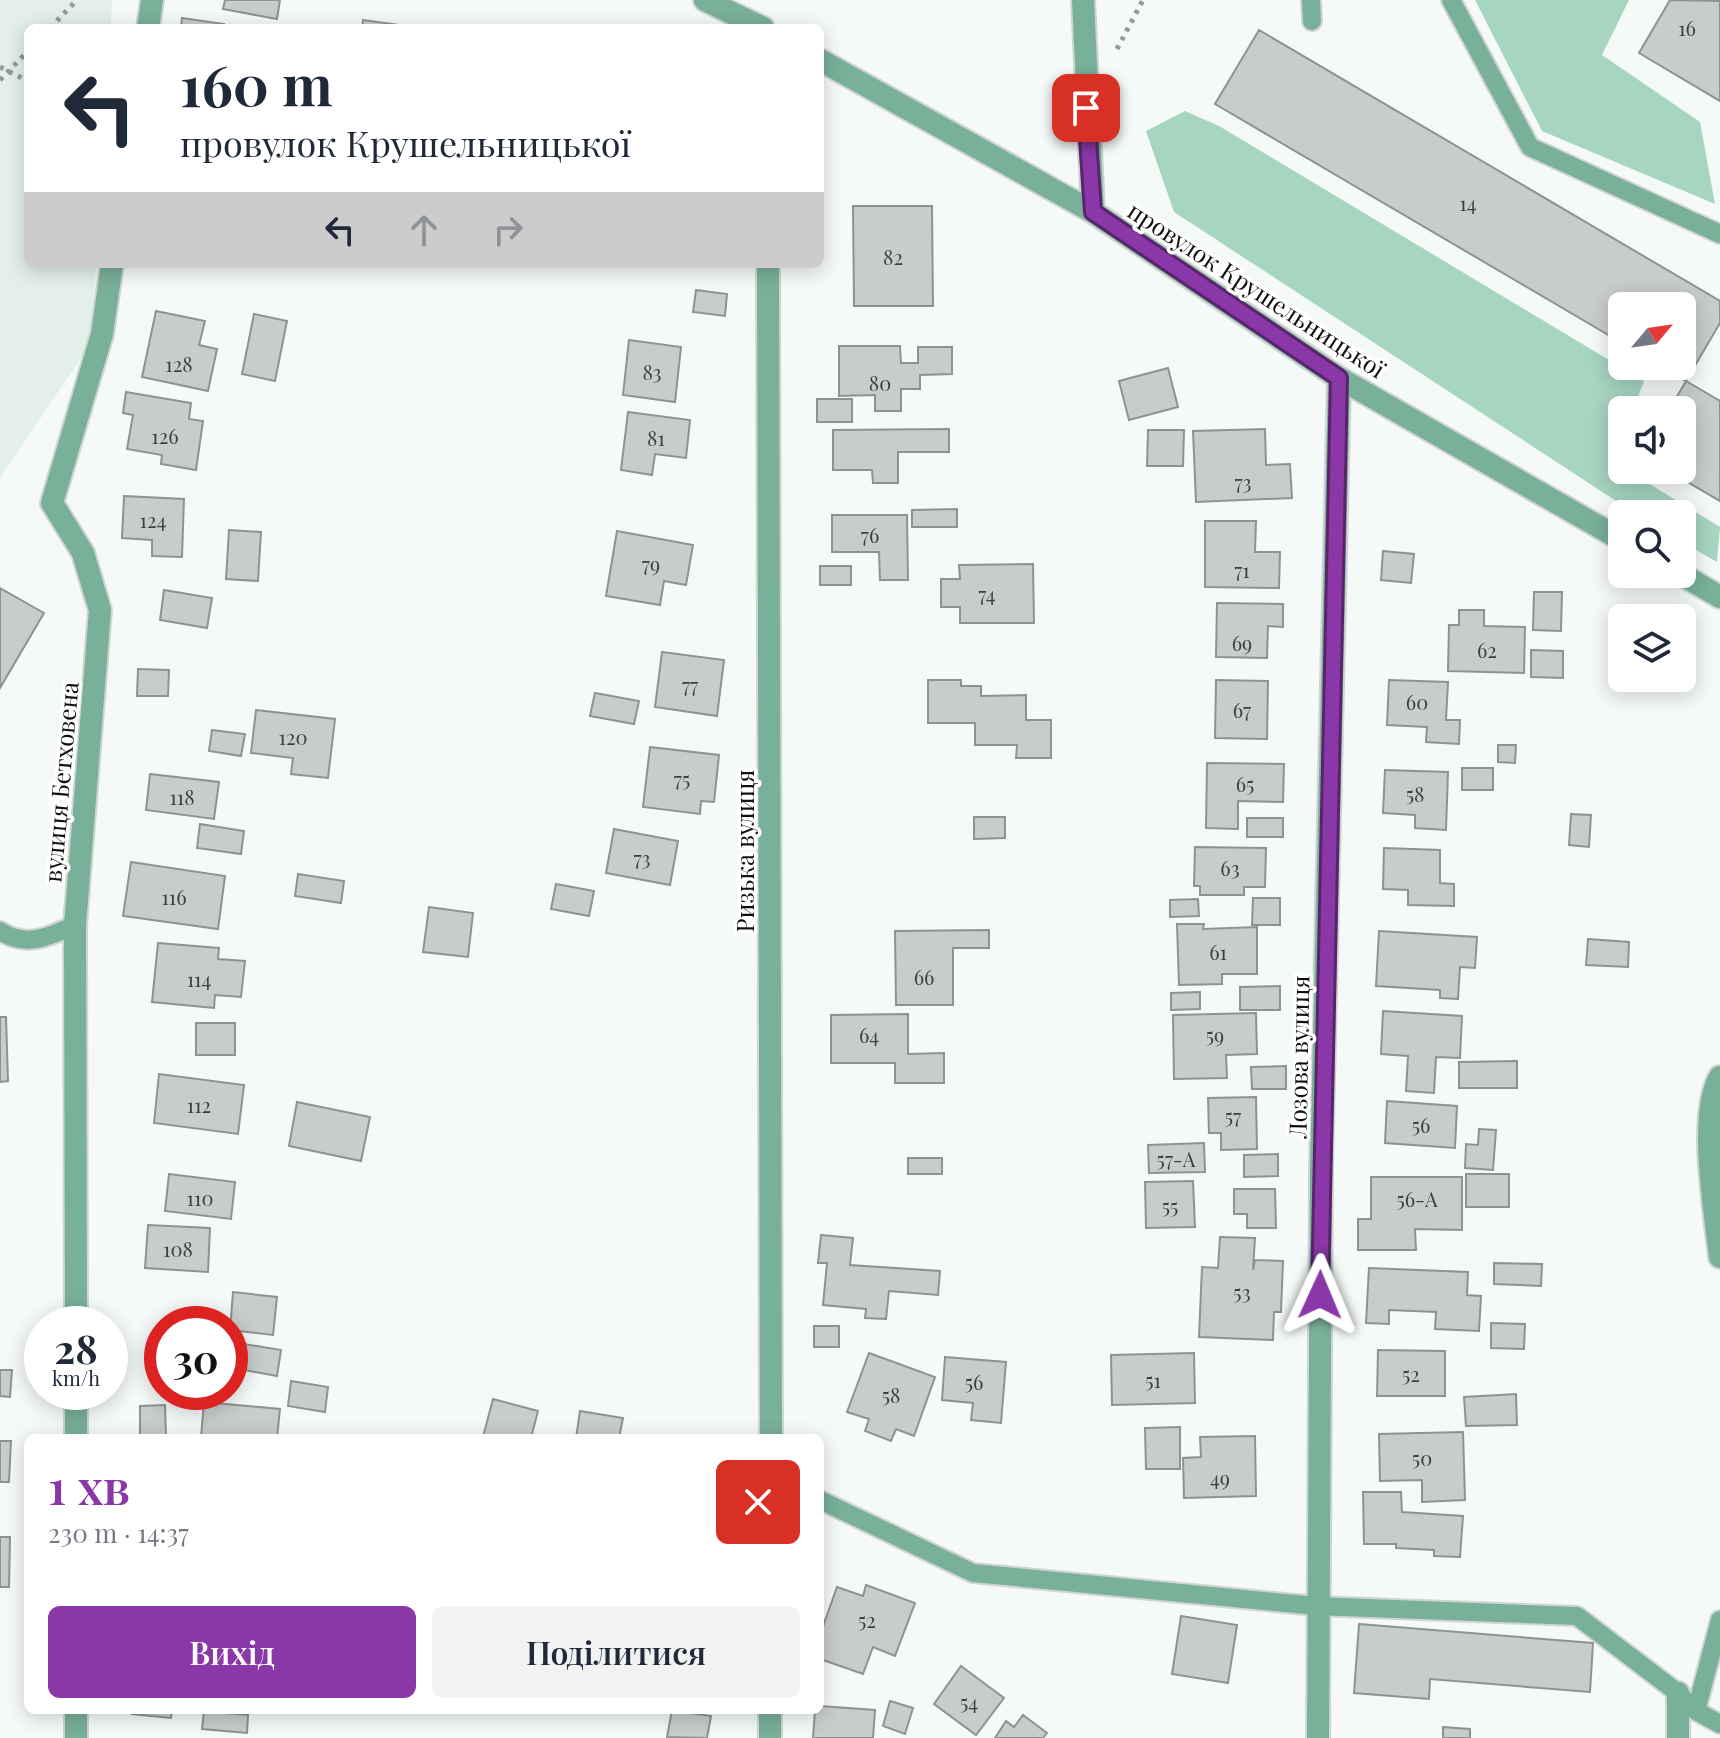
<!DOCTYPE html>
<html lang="uk">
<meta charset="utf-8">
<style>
body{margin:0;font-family:"Playfair Display",serif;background:#f2f2f3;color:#1f2937;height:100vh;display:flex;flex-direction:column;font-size:30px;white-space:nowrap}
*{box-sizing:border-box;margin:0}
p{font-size:26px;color:#747a83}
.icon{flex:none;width:44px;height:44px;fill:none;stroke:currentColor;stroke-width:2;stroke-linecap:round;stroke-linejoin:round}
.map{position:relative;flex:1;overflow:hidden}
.panel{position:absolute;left:24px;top:1434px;width:800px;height:280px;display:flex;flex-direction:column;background:#fff;border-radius:12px;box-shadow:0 4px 20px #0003}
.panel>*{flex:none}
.banner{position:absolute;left:24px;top:24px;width:800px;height:244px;border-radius:12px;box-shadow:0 4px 20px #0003;background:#fff;color:#1f2937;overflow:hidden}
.needle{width:52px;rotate:61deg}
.controls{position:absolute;left:1608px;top:292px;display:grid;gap:16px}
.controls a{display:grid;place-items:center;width:88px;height:88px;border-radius:12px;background:#fff;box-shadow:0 4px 20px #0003;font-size:40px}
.speed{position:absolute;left:24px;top:1306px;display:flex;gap:16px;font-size:40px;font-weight:700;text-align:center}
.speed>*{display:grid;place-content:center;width:104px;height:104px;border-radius:50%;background:#fff;box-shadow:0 4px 20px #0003;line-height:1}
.speed small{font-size:20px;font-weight:400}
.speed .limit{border:12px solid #d22;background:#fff;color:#111}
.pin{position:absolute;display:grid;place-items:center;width:68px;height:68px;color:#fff;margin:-34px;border-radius:16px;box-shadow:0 4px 12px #0006}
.me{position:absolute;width:88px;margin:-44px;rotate:1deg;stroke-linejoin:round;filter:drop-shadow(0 0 6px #0008)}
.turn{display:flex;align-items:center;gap:28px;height:168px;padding:0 24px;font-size:36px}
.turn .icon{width:104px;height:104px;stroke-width:2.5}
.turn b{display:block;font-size:56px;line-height:68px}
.lanes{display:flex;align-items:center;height:76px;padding:0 24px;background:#0003;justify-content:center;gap:40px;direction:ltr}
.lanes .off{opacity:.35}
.round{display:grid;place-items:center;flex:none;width:84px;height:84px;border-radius:12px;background:#f2f2f3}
.summary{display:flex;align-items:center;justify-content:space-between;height:136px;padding:0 24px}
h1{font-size:48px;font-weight:600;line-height:60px;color:#8a38a7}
.action{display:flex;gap:16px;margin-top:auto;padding:16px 24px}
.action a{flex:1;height:92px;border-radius:12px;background:#8a38a7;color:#fff;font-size:32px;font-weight:600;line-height:92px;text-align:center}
.action a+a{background:#f2f2f3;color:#1f2937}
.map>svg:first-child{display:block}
</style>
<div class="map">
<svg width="1720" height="1738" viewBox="0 0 1720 1738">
<rect width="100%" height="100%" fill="#f5faf8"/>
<path fill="#e3f0ea" d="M0 0H112L111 28H28V264H96L92 342 0 478Z"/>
<path fill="#a6d5c0" d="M1475 0H1629L1602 55 1700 122 1715 204 1542 131Z
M1185 111 1219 126 1644 381 1633 410H1622V436L1612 461 1720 527 1717 562 1682 542V514H1636L1174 212 1146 131Z"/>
<path fill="#c8cdcb" stroke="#8e9391" stroke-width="2" d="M225 0H280L277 19 223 9Z
M1670 0 1720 1V101L1639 53Z
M182 18 224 24 223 28H181Z
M363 20 400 25V28H362Z
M1259 30 1720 301V323L1686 381 1660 366H1682V306H1622V343L1215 104Z
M853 206H932L933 306H854Z
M696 290 727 294 725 316 693 312Z
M156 311 205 321 199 345 217 349 208 391 142 377Z
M254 314 287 321 275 381 242 374Z
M629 340 681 347 675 402 623 395Z
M839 346H900L901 363H918V347H952V374L920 375V389H901V411H875V395L839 396Z
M1168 368 1178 407 1129 420 1119 381Z
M1686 381 1720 401V501L1667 470H1682V410H1669Z
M126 392 191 403 189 419 203 421 196 470 161 464 162 455 127 449 133 415 123 413Z
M817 399H852V422H817Z
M628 412 690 420 686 458 655 454 652 475 621 470Z
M949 429V452H898V483H873L872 470H833V430Z
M1265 429 1266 465 1290 464 1292 498 1196 502 1193 431Z
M1148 430H1184L1183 466H1147Z
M124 496 184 499 182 557 152 556V540L122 538Z
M957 509V527H912V510Z
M832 515H907L908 580H880L879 552H832Z
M1205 521H1256L1255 552H1280L1279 588 1205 587Z
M229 530 261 532 258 581 226 579Z
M617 531 693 545 686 585 664 581 660 605 606 596Z
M1383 551 1414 554 1411 583 1381 580Z
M1033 564 1034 623H960V607H941V579H960L959 565Z
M820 566H851V585H820Z
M0 588 44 613 0 688Z
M164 590 212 598 207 628 160 620Z
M1534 592H1562L1561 631 1533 630Z
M1217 603 1283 604V627L1268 626 1267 658 1216 657Z
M1459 610H1484V626L1525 627 1524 673 1448 671 1449 625H1459Z
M1531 650 1563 651V678L1531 677Z
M662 652 724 660 717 716 655 707Z
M138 669 169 670 168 696H137Z
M928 680H961V686H981V696L1026 695V720H1051V758H1016L1017 745H975V723H928Z
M1216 680 1268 681 1267 739 1215 738Z
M1389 680 1448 682 1446 720H1460L1459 744 1426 742 1427 727 1387 725Z
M595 693 639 701 634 724 590 716Z
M256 710 335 719 328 778 291 774 293 758 251 753Z
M212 730 245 734 241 756 209 751Z
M1498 745H1516L1515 763 1498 762Z
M650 747 719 755 714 802 701 801 700 814 643 807Z
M1207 763 1284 764 1283 802 1238 801V829L1206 828Z
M1462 768H1493V790H1462Z
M1385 770 1448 772 1446 830 1415 828V815L1383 813Z
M150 774 219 782 214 819 146 810Z
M1571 814 1591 815 1589 847 1569 845Z
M974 817H1005V838L974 839Z
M1247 818H1283V837H1247Z
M200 824 244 831 241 854 197 848Z
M614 829 678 841 670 885 606 873Z
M1195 847 1266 848 1265 887H1244V895H1200V886H1194Z
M1384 848 1440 850V883L1454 884V906L1408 905V890L1383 889Z
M131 862 225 876 218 929 123 916Z
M298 874 344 881 341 903 295 896Z
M556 884 594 891 589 916 551 909Z
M1253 898H1280V925H1252Z
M1198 899 1199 916 1170 917V900Z
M429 907 473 913 468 957 423 952Z
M1177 924H1204L1203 929 1257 927V974H1222V984L1179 985Z
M989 930V948H953V1005H896L895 931Z
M1379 931 1477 937 1475 968 1460 967 1458 999 1440 998V990L1376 986Z
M1588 939 1629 942 1628 967 1586 965Z
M158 943 219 948 218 959 245 961 241 997 215 995 214 1008 152 1002Z
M1280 986V1010H1240V987Z
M1200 992V1009L1171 1010V993Z
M1383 1011 1462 1016 1460 1058 1436 1057 1434 1093 1406 1091 1408 1056 1381 1054Z
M1256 1013 1257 1054 1226 1055 1227 1078 1174 1079 1173 1015Z
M908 1014V1054L944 1053V1083H895V1063H831V1015Z
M0 1017H6L8 1081 0 1082Z
M196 1023H235V1055H196Z
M1517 1061V1088H1459V1062Z
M1286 1066V1089H1252L1251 1067Z
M159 1074 244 1085 238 1134 154 1123Z
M1256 1097 1257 1149 1221 1150V1133H1209L1208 1098Z
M1387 1101 1457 1106 1455 1148 1385 1143Z
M297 1102 370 1117 361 1161 289 1146Z
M1479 1129 1496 1130 1493 1170 1465 1168 1466 1144 1478 1145Z
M1204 1143 1205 1172 1149 1173 1148 1145Z
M1278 1154V1176L1244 1177V1155Z
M908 1158H942V1174H908Z
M169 1174 235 1182 231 1219 165 1211Z
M1466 1174H1509V1207H1466Z
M1371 1177H1462V1230L1415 1229 1416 1250H1358V1219H1371Z
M1193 1181 1195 1227 1146 1228 1145 1182Z
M1234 1189H1275L1276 1228H1247V1214H1234Z
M148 1225 210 1228 208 1272 145 1268Z
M821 1235 853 1238 850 1265 940 1271 938 1295 889 1291 886 1319 865 1318 866 1309 823 1305 827 1263H818Z
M1220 1237 1255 1238 1253 1270 1255 1260 1283 1261 1281 1312H1274L1273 1340 1199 1337 1202 1267 1218 1268Z
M1494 1263 1542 1264 1541 1286 1494 1284Z
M1369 1268 1468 1272 1467 1295 1481 1296 1479 1331 1435 1329 1436 1312 1389 1310V1324L1366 1323Z
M233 1292 277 1297 273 1335 230 1330Z
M1491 1323 1525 1324 1524 1349 1491 1348Z
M814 1326H839V1347H814Z
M159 1331 162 1332V1374H155Z
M230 1338 236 1339 231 1389H230Z
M238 1343 281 1350 277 1376 233 1368Z
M1378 1350 1445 1351V1396H1377Z
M869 1353 935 1377 914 1436 896 1429 891 1441 865 1431 869 1419 847 1412Z
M1194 1353 1195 1403 1112 1405 1111 1355Z
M945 1357 1006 1362 1001 1423 971 1420 973 1403 942 1400Z
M0 1370H12L10 1397 0 1396Z
M291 1381 328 1387 325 1412 288 1406Z
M1516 1394 1517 1425 1466 1426 1464 1397Z
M493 1399 538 1411 531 1438 483 1437Z
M204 1402 280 1409 277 1438H201Z
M165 1405 166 1438H140V1406Z
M580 1411 623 1418 619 1438H576Z
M1180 1427V1469H1146L1145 1428Z
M1463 1432 1465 1500 1422 1502V1480L1380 1481 1379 1434Z
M1255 1436 1256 1496 1184 1498 1183 1458 1201 1457 1200 1437Z
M0 1441H11L9 1482H0Z
M1363 1492H1401L1402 1512 1463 1516 1460 1557 1434 1556V1550L1396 1548V1544H1364Z
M0 1537H10L9 1587H0Z
M866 1585 915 1603 895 1656 873 1647 863 1674 820 1659V1635L837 1587 863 1596Z
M1181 1616 1237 1625 1228 1683 1172 1674Z
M1359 1624 1593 1643 1590 1692 1430 1679 1429 1699 1354 1693Z
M961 1666 1004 1698 976 1735 934 1704Z
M890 1701 913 1708 905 1734 883 1726Z
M820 1706 875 1710 873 1738H813L815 1710H820Z
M132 1710H172L171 1718 132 1714Z
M672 1710 711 1716 707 1738 667 1737Z
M204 1711 248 1715 247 1733 202 1729Z
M1023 1715 1047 1733 1043 1738H995L1006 1721 1014 1727Z
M1443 1727 1470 1729V1738H1443Z"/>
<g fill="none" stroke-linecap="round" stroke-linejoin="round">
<g stroke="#d0d5d3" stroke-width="22">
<path id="service" d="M1311 0 1312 21
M1451 0 1530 147 1720 234
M0 931C27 948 48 937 75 925
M820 1500 973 1573 1316 1606 1577 1616 1678 1693 1696 1711 1720 1724
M1696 1711 1720 1620"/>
</g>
<g stroke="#d0d5d3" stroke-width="26">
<path id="minor" d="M705 0 763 28
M1083 0 1093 212
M148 28 152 0
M820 60 1093 212 1339 378 1622 540
M768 264 771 1438
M1681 574 1720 597
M1720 1077C1698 1113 1715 1213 1720 1257
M76 1324 75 925 100 610 83 553 52 503 102 334 112 264
M76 1392V1438
M76 1710V1738
M770 1738V1710
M1318 1738 1321 1170 1339 378
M1678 1738V1693"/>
</g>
<path stroke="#959997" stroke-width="5" stroke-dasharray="4 6" stroke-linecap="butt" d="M50 28 77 0
M1117 49 1143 0
M0 67 28 81
M0 80 28 51"/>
<use href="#service" stroke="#79b099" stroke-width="18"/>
<use href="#minor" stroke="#79b099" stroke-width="22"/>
</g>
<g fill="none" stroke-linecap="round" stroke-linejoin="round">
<g stroke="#5a246d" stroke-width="20">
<path id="route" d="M1086 108 1093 212 1339 378 1320 1295"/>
</g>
<use href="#route" stroke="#8a38a7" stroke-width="14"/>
</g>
<g text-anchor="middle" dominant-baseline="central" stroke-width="7" stroke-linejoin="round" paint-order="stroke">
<g font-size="20" fill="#3d403f">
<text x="1687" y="27">16</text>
<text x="1468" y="202">14</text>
<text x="893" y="256">82</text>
<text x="179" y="363">128</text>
<text x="652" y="371">83</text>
<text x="880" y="382">80</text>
<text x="165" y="435">126</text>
<text x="656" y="437">81</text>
<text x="1243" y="481">73</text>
<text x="153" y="519">124</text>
<text x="870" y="534">76</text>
<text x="651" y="563">79</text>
<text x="1242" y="569">71</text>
<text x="987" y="593">74</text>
<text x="1242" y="642">69</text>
<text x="1487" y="649">62</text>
<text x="690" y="684">77</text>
<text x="1417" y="701">60</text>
<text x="1242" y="709">67</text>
<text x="293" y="736">120</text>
<text x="682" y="778">75</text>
<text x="1245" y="783">65</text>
<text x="1415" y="793">58</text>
<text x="182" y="796">118</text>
<text x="642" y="857">73</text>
<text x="1230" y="867">63</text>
<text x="174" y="896">116</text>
<text x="1218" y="951">61</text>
<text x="924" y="976">66</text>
<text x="199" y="978">114</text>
<text x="869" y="1034">64</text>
<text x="1215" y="1034">59</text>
<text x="199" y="1104">112</text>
<text x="1233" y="1115">57</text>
<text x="1421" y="1124">56</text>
<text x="1176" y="1158">57-А</text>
<text x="200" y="1197">110</text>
<text x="1417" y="1198">56-А</text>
<text x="1170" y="1205">55</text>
<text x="178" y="1248">108</text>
<text x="1242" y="1291">53</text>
<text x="1411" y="1373">52</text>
<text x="1153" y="1379">51</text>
<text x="974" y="1381">56</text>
<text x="891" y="1394">58</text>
<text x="1422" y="1457">50</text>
<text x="1220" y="1477">49</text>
<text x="867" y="1619">52</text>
<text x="969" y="1701">54</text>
</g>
<g font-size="24" fill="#0f1110" stroke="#fff">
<text transform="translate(1257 289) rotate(33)">провулок Крушельницької</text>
<text transform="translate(60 782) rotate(-85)">вулиця Бетховена</text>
<text transform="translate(744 851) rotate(-90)">Ризька вулиця</text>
<text transform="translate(1298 1057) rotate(-89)">Лозова вулиця</text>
</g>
</g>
</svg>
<div class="controls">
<a><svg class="needle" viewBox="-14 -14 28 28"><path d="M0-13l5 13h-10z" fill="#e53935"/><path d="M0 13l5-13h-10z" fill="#747a83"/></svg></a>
<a><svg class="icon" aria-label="sound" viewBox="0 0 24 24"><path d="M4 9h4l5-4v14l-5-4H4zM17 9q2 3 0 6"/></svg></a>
<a><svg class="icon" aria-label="search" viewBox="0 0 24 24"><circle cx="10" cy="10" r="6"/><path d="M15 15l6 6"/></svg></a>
<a><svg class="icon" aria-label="layers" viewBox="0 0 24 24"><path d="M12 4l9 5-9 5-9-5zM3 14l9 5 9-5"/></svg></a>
</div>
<div class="speed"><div>28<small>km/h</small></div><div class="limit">30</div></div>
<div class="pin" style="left:1086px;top:108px;background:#d93025"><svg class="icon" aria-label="arrive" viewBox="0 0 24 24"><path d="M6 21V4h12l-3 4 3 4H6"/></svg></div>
<svg class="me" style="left:1320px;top:1295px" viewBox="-20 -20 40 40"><path d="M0-17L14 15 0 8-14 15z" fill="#8a38a7" stroke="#fff" stroke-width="4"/></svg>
<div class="banner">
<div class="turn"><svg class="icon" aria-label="left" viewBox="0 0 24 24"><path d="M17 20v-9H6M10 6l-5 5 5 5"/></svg><div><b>160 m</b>провулок Крушельницької</div></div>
<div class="lanes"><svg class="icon" aria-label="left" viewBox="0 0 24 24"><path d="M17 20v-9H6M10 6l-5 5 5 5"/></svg><svg class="icon off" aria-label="ahead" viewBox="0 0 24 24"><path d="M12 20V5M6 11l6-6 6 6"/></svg><svg class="icon off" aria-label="right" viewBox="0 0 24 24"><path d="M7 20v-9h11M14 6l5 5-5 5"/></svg></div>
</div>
<section class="panel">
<div class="summary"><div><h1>1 хв</h1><p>230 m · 14:37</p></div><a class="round" style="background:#d93025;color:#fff"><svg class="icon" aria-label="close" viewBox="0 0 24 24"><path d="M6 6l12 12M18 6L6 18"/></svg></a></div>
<div class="action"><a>Вихід</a><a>Поділитися</a></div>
</section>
</div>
